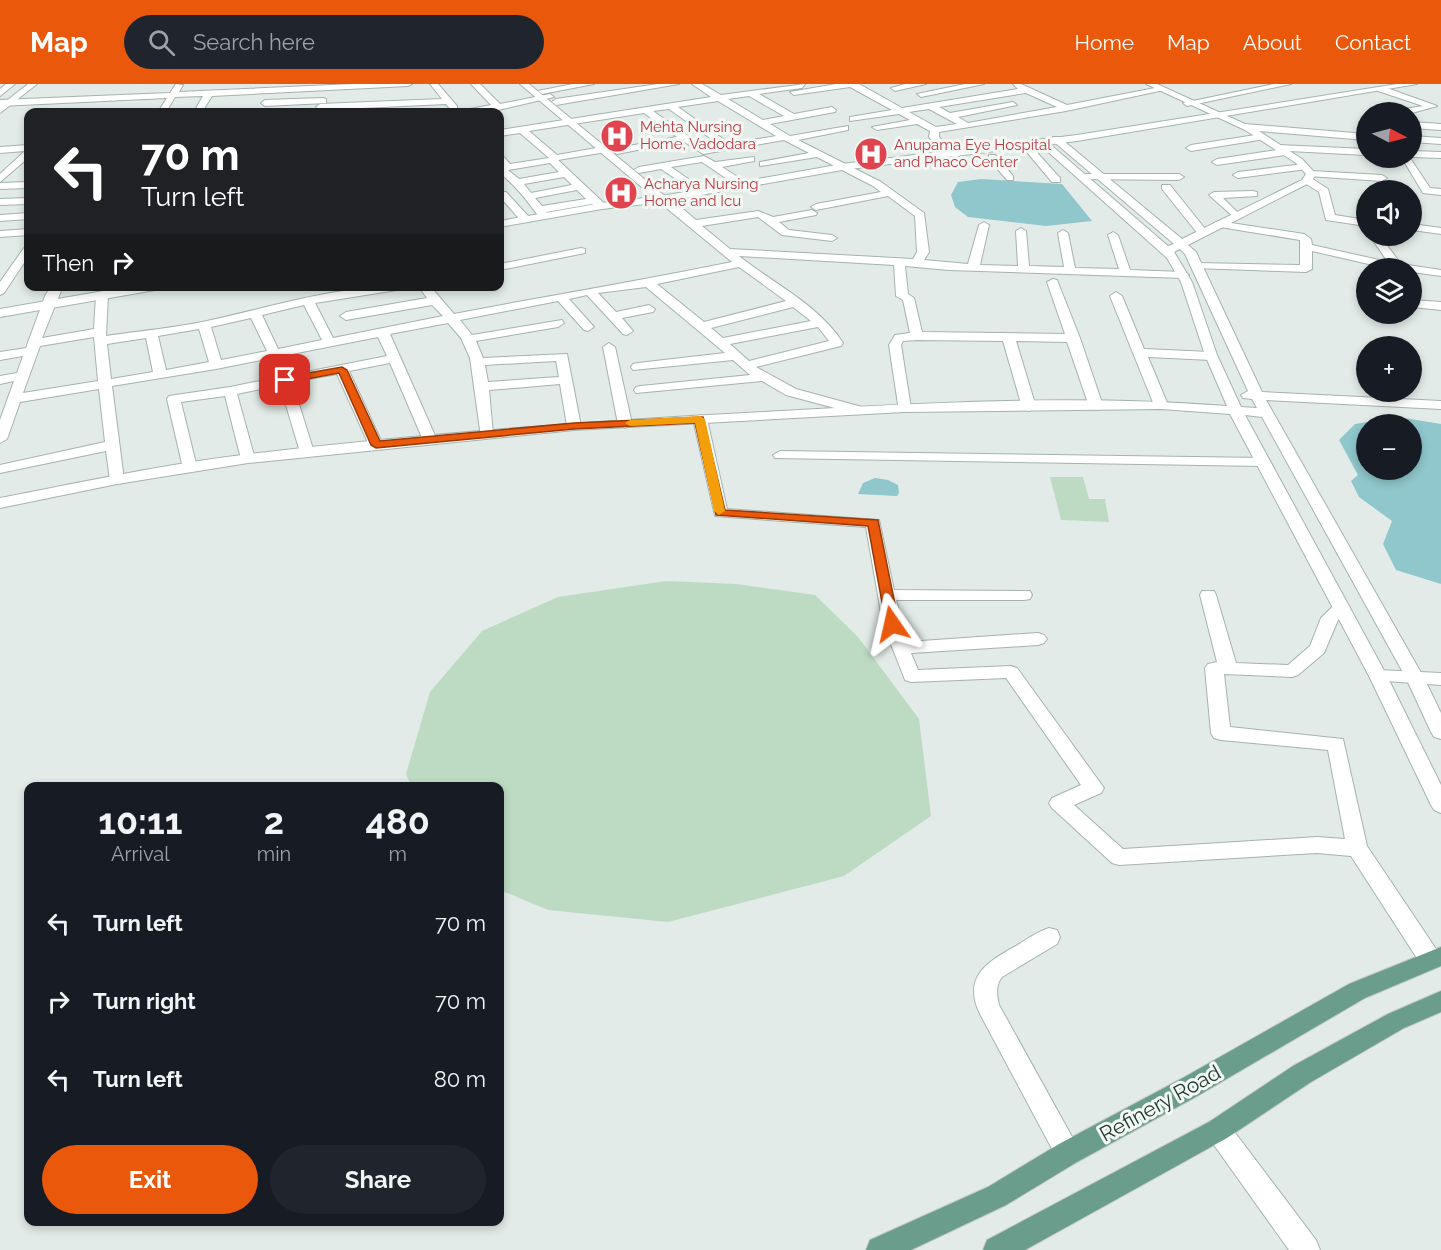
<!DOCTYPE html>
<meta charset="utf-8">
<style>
body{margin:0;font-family:Raleway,sans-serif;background:#20242c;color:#f1f3f6;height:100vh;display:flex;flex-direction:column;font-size:22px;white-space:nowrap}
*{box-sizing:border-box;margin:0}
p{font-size:20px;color:#9ea1a6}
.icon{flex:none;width:33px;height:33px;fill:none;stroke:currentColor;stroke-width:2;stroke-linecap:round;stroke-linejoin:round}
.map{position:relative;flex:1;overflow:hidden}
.drawer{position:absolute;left:24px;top:698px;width:480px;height:444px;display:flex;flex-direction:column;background:#171b24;border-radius:12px;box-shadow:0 3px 9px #0003}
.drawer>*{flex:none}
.guide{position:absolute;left:24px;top:24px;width:480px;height:183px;border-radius:12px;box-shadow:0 3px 9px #0003;background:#202124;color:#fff;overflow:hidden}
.needle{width:39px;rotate:96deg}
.tools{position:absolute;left:1356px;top:18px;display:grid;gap:12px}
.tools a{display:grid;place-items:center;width:66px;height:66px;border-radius:50%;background:#171b24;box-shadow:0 3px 9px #0003;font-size:30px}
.pin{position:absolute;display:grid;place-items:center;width:51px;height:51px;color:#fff;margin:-26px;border-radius:12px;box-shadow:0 3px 9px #0006}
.me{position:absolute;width:66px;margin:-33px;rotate:349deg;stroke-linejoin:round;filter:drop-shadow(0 0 4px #0008)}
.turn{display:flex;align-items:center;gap:21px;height:126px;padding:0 18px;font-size:27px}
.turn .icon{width:78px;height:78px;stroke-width:2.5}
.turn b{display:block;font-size:42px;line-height:51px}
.then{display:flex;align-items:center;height:57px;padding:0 18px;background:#0003;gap:12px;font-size:22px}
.eta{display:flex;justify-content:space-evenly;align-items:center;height:102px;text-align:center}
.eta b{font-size:36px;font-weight:700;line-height:42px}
.button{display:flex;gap:12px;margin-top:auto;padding:12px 18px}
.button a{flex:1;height:69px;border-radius:36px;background:#ea580c;color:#fff;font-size:24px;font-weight:700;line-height:69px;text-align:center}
.button a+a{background:#20242c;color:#f1f3f6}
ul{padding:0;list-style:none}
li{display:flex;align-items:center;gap:18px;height:78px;padding:0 18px}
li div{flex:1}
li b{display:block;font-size:22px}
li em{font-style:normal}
header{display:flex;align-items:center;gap:36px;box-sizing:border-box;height:84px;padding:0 30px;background:#ea580c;color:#fff}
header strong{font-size:28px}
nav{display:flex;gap:33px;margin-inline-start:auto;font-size:21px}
.search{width:420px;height:54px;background:#20242c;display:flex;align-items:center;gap:15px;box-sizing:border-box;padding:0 21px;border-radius:33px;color:#9ea1a6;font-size:22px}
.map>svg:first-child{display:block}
</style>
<header>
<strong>Map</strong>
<div class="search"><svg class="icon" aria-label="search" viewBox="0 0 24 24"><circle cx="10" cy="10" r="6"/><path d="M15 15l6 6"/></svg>Search here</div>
<nav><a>Home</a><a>Map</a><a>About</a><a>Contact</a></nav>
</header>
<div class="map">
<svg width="1441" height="1166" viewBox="0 0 1441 1166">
<rect width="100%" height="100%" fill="#e2ebe7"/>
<path fill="#bddbc3" d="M1050 393H1083L1089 415H1105L1109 438 1061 436Z
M666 497 736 500 815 511 858 553 919 635 931 732 844 792 668 838 548 826 500 806V702H411L406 690 430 608 482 547 558 513Z"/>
<path fill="#8fc7cc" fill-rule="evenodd" d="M981 95 1062 100 1092 137 1046 142 968 133 955 123 951 111 958 98Z
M1398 333 1441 340V500L1396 486 1383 460 1392 437 1359 413 1351 397 1358 391 1339 356 1355 340ZM1366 340H1412V386H1366Z
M875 394 888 396 898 401 899 409 897 412 858 410 863 399Z"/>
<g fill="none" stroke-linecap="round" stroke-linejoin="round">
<g stroke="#a5b3ad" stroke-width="2">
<path id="minor" d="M176 0 183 1 179 8 354 0H412L408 2 212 12 202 28H194L203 12 175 13 166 28H158L167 14 0 22V16L170 9Z
M430 0H438L457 22V26H451L446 20 320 26 316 23 320 20 442 15Z
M471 0H480L500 20 550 10 554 13 498 26 464 28 465 26 491 21Z
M573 0H594L542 10 538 7Z
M658 0H679L556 21 552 18 556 15Z
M692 0H702L721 11 805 0 802 4 759 10 794 30 832 23 836 26 835 28 770 40 790 52 848 42V46L798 56 881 98 924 129 929 168 924 176 968 180 979 141 984 138 989 141 980 181 1018 182 1016 147 1021 144 1026 147 1029 182 1064 183 1058 149 1063 146 1068 149 1075 184 1119 185 1108 151 1113 148 1118 151 1130 186 1183 188 1189 191 1183 194 949 186 905 182 908 210 914 214 922 248 1065 250 1047 198 1053 195 1057 196 1080 254 1103 322 1096 326 1089 322 1067 258 1016 257 1036 323 1029 327 1022 323 1003 257 917 256 903 257 901 261 911 324 909 327H899L889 261 895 251 910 249 903 216 896 212 894 181 739 172C774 200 819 221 843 259L841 262 756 283 796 305 862 323 864 326 862 329 857 330 786 311 762 297 636 309 634 306 636 303 641 302 750 291 733 276 633 286 631 283 633 280 638 279 725 269 646 203 598 209 616 228 649 221 655 225 653 228 622 234 633 247 627 251 623 250 587 211 569 215 594 243 588 247 584 246 558 217 460 236 472 251 562 236 564 239 558 243 476 257 483 274 567 270 581 342 579 345H569L567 342 560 300 489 306 493 350 491 353H481L470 274 461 254 448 239 390 250 437 356 435 359H425L423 356 390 279 349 287 383 361 381 364 376 365 369 361 337 290 292 298 314 368 307 372 300 368 280 301 237 310 255 375 248 379 241 375 225 312 181 318 197 384 190 388 183 384 167 315 169 312 230 303 387 272 378 253 216 285 112 302 124 396 122 399 117 400 110 396 106 367 0 389V381L105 358 99 305 20 318 7 355 0 359V336L14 297 0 300V292L17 289 23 272 0 276V268L26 264 45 212 51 202H63L42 254 94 245 96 211 102 207 108 211 106 252C140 247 174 244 207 237 271 223 336 202 402 202L397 206 315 219 333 254 443 232 432 221 346 236 340 232 346 228 427 214 418 202H430L454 230C547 212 640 197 732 178L658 117V113L662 112 676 119 696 136 758 127 773 133 812 126 817 129 816 131 779 138 789 146 832 151 837 154 832 157 782 151 758 133 702 142 730 165 913 175 917 168 915 132 888 112 816 126 811 123 816 120 881 108 873 102 817 73 760 82V78L809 69 784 56 703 70 683 57 617 70 612 67 558 76 607 122 602 125 592 120 546 128 549 132 544 135 540 134C527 117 517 103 500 89V81H501L500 71 503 72 510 80 549 74 520 49 500 52V46L711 13ZM749 12 784 32 763 36 728 15ZM718 17 776 52 730 60 678 23ZM669 25 720 61 705 64 653 27ZM644 29 677 53 618 64 613 61 557 71 529 47ZM550 79 559 88 519 95 508 86ZM564 93 572 101 531 109 524 100ZM577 106 586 115 542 122 535 114ZM739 183 786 217 704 238 657 200ZM304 221 322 256 278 265 262 231ZM793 223 811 237 723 254 711 244ZM251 234 267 267 221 276 211 243ZM818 243 829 257 749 277 730 260ZM199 245 209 278 166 286 158 252ZM94 253 98 297 23 309 40 262ZM146 254 153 288 111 295 107 260ZM556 277 559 293 488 298 485 281Z
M836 0H859L902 24 1018 5 1013 0H1021L1067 21 1160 3 1164 6 1066 27 939 48V53L946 61 960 68 962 70 957 73 940 65 929 53 930 47 917 40 877 46 872 43 910 36 899 30 850 37V33L892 26 850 3 794 11 790 8ZM1026 9 1057 23 968 39 958 33 1017 21 1013 18 950 29 939 23ZM929 25 957 40 936 43 909 28Z
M905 0H926L895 7 891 4Z
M965 0H984L921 13 917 10Z
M1274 0H1291L1187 22 1183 19Z
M1378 3H1384L1437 22 1412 29 1397 28 1398 26 1423 22 1378 7Z
M323 14 326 15V19L265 22 261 19 265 16Z
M235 25 239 26 240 28H231Z
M1412 38 1441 40V46L1412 44Z
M1262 50 1267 53 1265 55 1191 67 1186 64 1191 61Z
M28 61V74L0 98V90L25 67 0 69V63Z
M1279 61 1366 65V71L1289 67 1285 71 1217 81 1212 78 1217 75 1277 66 1274 64Z
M1026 63H1032L1060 94V98H1052L1026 67Z
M1412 67 1441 68V74L1412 73Z
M989 71H995L1013 92V96H1007L989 75Z
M704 72 715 78 754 73V77L722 83 747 99V103H739L702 78 671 83 704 106V110L700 111 661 85 639 89 634 86 639 83Z
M1402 74H1410L1430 104 1441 105V111L1423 109Z
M1304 80 1307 81V85L1238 94 1233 91 1238 88Z
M1311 87 1382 91 1387 94 1382 97 1308 92V88Z
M1082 90H1179L1184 93 1179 96 1079 95 1077 93Z
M1303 94H1311L1328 105 1335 131 1366 136V142L1326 136 1319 108 1303 98Z
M28 98V104L0 105V99Z
M1162 101H1170L1206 146V150H1198L1162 105Z
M1253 107 1257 108V112L1223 114 1241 132 1236 135 1209 111 1214 108Z
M500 108H506L530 134V138H522L500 113Z
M28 114V120L0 121V115Z
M28 129V135L0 137V131Z
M1218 137 1304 150 1311 155 1312 161 1388 178 1370 152H1380L1401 180 1441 186V192L1412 188V184H1386L1312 167V185L1306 188 1194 184V180L1198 179 1300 181V156L1214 142 1213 140Z
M1412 140 1441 144V150L1412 146Z
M28 145V151L0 153V147Z
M28 163V173L4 209 0 211V198L24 164Z
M581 164 585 165V169L500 186V180Z
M1116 208 1122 212 1144 265 1211 268 1217 272 1211 276 1148 273 1168 321 1166 324H1156L1154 321 1110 212Z
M1412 216 1441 218V226L1412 223Z
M609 259 615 263 632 340 625 344 618 340 603 263Z
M700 331 707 335 727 425 879 436 894 506 1030 507 1032 511 1030 515 1024 516H896L907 558 1038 549 1044 551 1047 555 1044 559 1038 561 911 569 918 586 1011 582 1017 584 1104 704 1101 709 1074 721 1123 765 1317 753 1345 755 1328 666 1221 656 1214 654 1211 649 1205 584 1208 580 1217 578 1200 511 1202 507H1214L1216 511 1236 579 1288 581 1310 562 1321 534 1335 520H1347L1350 524 1338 536 1324 569 1298 591 1292 593 1224 590 1230 643 1343 655 1367 762 1438 868 1441 874 1438 882 1430 885 1422 882 1351 772 1317 769 1119 781 1112 779 1052 724 1049 719 1052 714 1081 701 1006 594 911 598 905 596 883 540 866 443 715 432 693 335Z
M780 367 1263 374 1270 378 1263 382 775 374 773 371Z
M1378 586 1441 589V601L1372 596 1369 592 1372 588Z
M1049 844 1057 846 1060 853 1057 860 1002 893C995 902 997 911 999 921L1081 1069 1077 1078 1068 1081 1059 1078 980 930C962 893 987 878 1016 862 1027 855 1037 848 1049 844Z
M1218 1034 1227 1038 1316 1156 1320 1166H1289L1209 1054 1205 1046 1209 1038Z"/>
</g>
<g stroke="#a5b3ad" stroke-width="2">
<path id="tertiary" d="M6 0H15L0 12V5Z
M28 0H37L0 29V22Z
M520 0H529L666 113V117H658Z
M1146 0H1157L1245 40 1366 50V56L1259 47 1302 75 1316 90 1311 98 1188 161 1196 168 1262 308 1441 317V325L1266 316 1424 594 1441 629V655L1434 653 1431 648 1406 594 1262 333 1245 331 1387 592 1441 701V729L1434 726 1431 721 1369 592 1230 330 1161 325 904 328 574 346 248 379 117 400 0 424V414C83 398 166 380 250 370 420 350 591 337 763 328 916 319 1074 310 1227 322L1205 271 1181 198 1167 174 1036 57 1044 55 1168 162 1174 160 1053 57V53H1059L1182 155 1302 96 1306 90 1296 79 1245 46ZM1180 165 1185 170 1248 307 1241 311 1243 314 1252 315 1257 324 1241 323 1217 271 1192 198 1174 168Z
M1412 52 1441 54V60L1412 58Z"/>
</g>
<g stroke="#a2b6ad" stroke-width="2">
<path id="secondary" d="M1397 0H1417L1077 57 842 86 662 118 602 125 500 143V137L602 119 662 112 842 80 1077 51Z
M132 202H160L155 206 0 233V225Z"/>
</g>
<g stroke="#c2c8c6" stroke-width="2">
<path id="primary" d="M1441 863V882L1365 914 1199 1011 1077 1078 1006 1121 911 1166H866L870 1156 988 1103 1059 1060 1181 995 1349 900Z
M1441 907V928L1404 944 1311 998 1227 1054 1025 1166H983L987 1156 1209 1038 1293 982 1388 930Z"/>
</g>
<use href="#minor" fill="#fff" fill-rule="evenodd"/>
<use href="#tertiary" fill="#fff" fill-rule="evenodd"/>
<use href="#secondary" fill="#fff" fill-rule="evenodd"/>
<use href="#primary" fill="#6b9d8c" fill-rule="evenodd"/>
</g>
<path fill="#ea580c" stroke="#983908" stroke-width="1.5" d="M342 283 347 286 380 357 574 339 703 333 725 426 878 436 899 540 892 544 886 540 868 442 716 431 695 339 574 345 376 364 371 361 339 289 285 299 280 296 285 293Z"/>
<path fill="#f59e0b" d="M700 332 705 335 725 427 719 431 714 427 695 339 630 342 625 339 630 336Z"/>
<defs>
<g id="hospital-disc" transform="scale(1.725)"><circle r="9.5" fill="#e0444e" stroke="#f3f8f5"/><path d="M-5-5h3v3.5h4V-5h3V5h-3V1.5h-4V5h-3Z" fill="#fff"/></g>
</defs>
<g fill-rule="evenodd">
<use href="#hospital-disc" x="617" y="52"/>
<use href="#hospital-disc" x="871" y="70"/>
<use href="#hospital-disc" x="621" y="109"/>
</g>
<g text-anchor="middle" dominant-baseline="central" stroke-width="6" stroke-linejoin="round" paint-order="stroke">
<g font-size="15" fill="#be3a42" stroke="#f3f8f5" text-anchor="start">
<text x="640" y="43">Mehta Nursing<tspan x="640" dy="17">Home, Vadodara</tspan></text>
<text x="894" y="61">Anupama Eye Hospital<tspan x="894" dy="17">and Phaco Center</tspan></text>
<text x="644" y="100">Acharya Nursing<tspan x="644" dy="17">Home and Icu</tspan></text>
</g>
<g font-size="21" fill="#243b33" stroke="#f3f8f5">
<text transform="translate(1160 1019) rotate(-29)">Refinery Road</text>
</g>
</g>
</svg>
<div class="tools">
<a><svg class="needle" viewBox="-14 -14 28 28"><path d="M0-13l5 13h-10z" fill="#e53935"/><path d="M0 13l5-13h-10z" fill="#9ea1a6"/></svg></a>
<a><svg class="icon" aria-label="sound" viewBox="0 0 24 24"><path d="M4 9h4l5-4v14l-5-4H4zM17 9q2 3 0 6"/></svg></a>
<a><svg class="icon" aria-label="layers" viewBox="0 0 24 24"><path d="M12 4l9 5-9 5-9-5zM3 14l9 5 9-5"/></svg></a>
<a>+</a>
<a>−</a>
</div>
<div class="pin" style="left:285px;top:296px;background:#d93025"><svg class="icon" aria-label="arrive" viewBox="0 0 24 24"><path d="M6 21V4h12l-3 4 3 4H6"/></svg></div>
<svg class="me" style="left:892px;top:540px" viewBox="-20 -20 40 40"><path d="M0-17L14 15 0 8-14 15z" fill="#ea580c" stroke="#fff" stroke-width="4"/></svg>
<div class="guide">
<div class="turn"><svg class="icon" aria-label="left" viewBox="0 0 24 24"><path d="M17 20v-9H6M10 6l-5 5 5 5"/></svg><div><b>70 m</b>Turn left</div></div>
<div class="then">Then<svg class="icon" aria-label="right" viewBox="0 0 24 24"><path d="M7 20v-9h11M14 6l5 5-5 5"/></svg></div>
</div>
<section class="drawer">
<div class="eta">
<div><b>10:11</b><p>Arrival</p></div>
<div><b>2</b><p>min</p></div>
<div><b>480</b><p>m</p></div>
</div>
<ul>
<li><svg class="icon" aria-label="left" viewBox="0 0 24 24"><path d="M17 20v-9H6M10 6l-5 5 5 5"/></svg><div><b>Turn left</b></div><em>70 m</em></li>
<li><svg class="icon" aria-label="right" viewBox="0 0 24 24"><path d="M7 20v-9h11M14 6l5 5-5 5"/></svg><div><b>Turn right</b></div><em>70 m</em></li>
<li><svg class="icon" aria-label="left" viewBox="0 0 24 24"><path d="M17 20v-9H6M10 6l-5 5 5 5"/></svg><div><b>Turn left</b></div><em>80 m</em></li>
</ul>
<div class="button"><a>Exit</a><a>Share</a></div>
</section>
</div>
